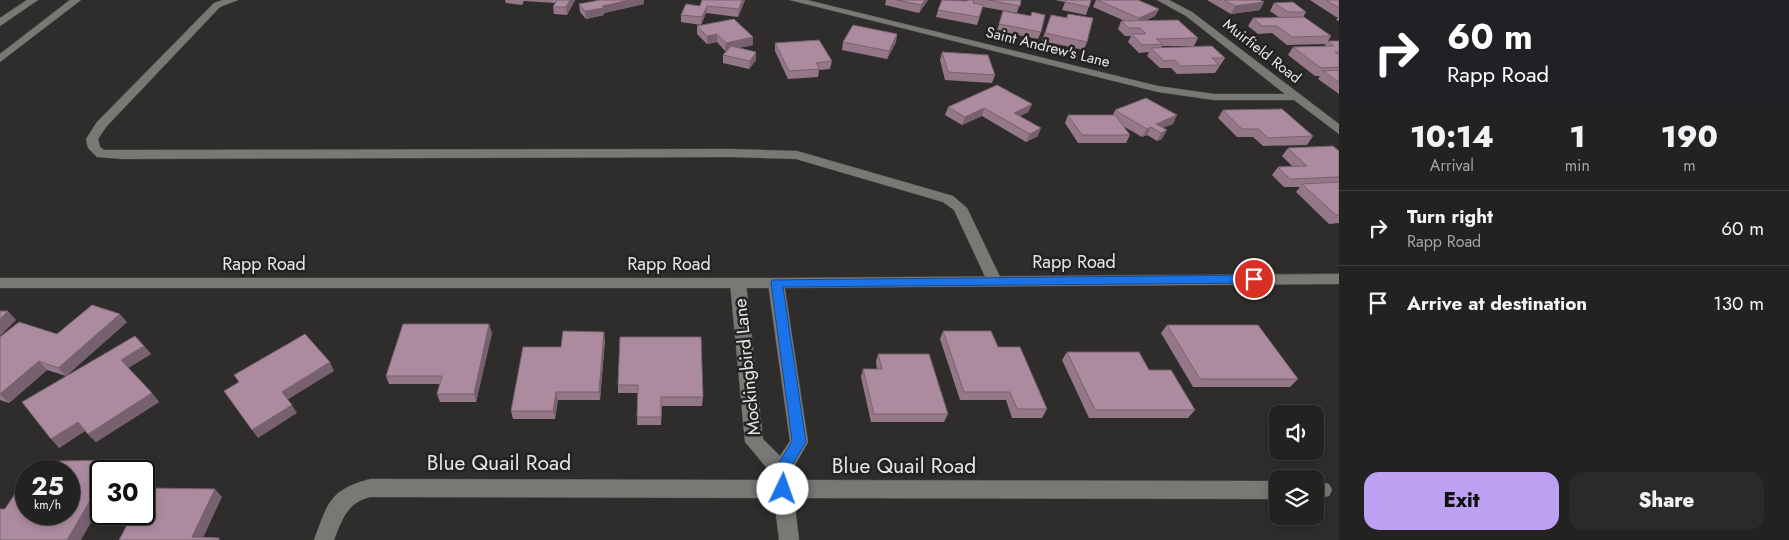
<!DOCTYPE html>
<style>
body{margin:0;font-family:Jost,sans-serif;background:#2a2a29;color:#f1f3f6;height:100vh;display:flex;flex-direction:column;font-size:19px;white-space:nowrap}
*{box-sizing:border-box;margin:0}
p{font-size:16px;color:#a2a4a5}
.icon{flex:none;width:28px;height:28px;fill:none;stroke:currentColor;stroke-width:2;stroke-linecap:round;stroke-linejoin:round}
.map{position:relative;flex:1;overflow:hidden}
.panel{display:flex;flex-direction:column;background:#222220;width:450px}
.panel>*{flex:none}
.banner{background:#202124;color:#fff;overflow:hidden}
.controls{position:absolute;left:1269px;top:405px;display:grid;gap:10px}
.controls a{display:grid;place-items:center;width:55px;height:55px;border-radius:10px;background:#222220;box-shadow:0 2px 8px #0003,0 0 0 1px #3f3f3e;font-size:25px}
.speed{position:absolute;left:15px;top:460px;display:flex;gap:10px;font-size:25px;font-weight:700;text-align:center}
.speed>*{display:grid;place-content:center;width:65px;height:65px;border-radius:50%;background:#222220;box-shadow:0 2px 8px #0003,0 0 0 1px #3f3f3e;line-height:1}
.speed small{font-size:12px;font-weight:400}
.speed .limit{border:2px solid #111;border-radius:8px;background:#fff;color:#111}
.pin{position:absolute;display:grid;place-items:center;width:42px;height:42px;color:#fff;margin:-21px;border:2px solid #fff;border-radius:50%;box-shadow:0 1px 5px #0007}
.me{position:absolute;width:55px;margin:-28px;rotate:3deg;stroke-linejoin:round;filter:drop-shadow(0 0 4px #0008)}
.turn{display:flex;align-items:center;gap:18px;height:105px;padding:0 25px;font-size:22px}
.turn .icon{width:65px;height:65px;stroke-width:2.5}
.turn b{display:block;font-size:35px;line-height:42px}
.eta{display:flex;justify-content:space-evenly;align-items:center;height:85px;text-align:center}
.eta b{font-size:30px;font-weight:800;line-height:35px}
.action{display:flex;gap:10px;margin-top:auto;padding:10px 25px}
.action a{flex:1;height:58px;border-radius:15px;background:#bca0f2;color:#111;font-size:20px;font-weight:800;line-height:58px;text-align:center}
.action a+a{background:#2a2a29;color:#f1f3f6}
ul{padding:0;list-style:none}
li{display:flex;align-items:center;gap:15px;height:75px;padding:0 25px;border-top:1px solid #3f3f3e}
li div{flex:1}
li b{display:block;font-size:19px}
li em{font-style:normal}
main{display:flex;flex:1;min-height:0}
.map>svg:first-child{display:block}
</style>
<main>
<div class="map">
<svg width="1339" height="540" viewBox="0 0 1339 540">
<rect width="100%" height="100%" fill="#2e2d2b"/>
<g fill="none" stroke-linecap="round" stroke-linejoin="round">
<g stroke="#4d4c4a" stroke-width="1">
<path id="minor" d="M223 0H238L220 7 106 127 98 139 100 147 104 150 731 149 797 151 953 196 967 208 1002 281 999 285H989L954 210 943 202 796 159 731 157 123 159 97 157 88 148 86 139 97 122 214 3Z
M790 0H807L1158 86 1214 94H1285L1186 16 1157 0H1169L1192 12 1339 124V134L1294 100H1214L1158 92Z
M738 278 743 279 746 283 763 439 780 456 790 441 768 283 771 279H781L784 283 808 442 791 472 792 480 1278 481V499L794 498 799 540H779L774 498 370 497C347 503 342 519 334 540H314C328 503 329 490 370 479L772 480V474L745 442 730 283 733 279Z
M1315 481 1329 484 1332 490 1329 496 1315 499Z"/>
</g>
<g stroke="#4d4c4a" stroke-width="1">
<path id="tertiary" d="M1339 274V284L776 288H0V278H776Z"/>
</g>
<g stroke="#4d4c4a" stroke-width="1">
<path id="secondary" d="M27 0H38L0 26V18Z
M70 0H81L0 62V54Z"/>
</g>
<use href="#minor" fill="#797875" fill-rule="evenodd"/>
<use href="#tertiary" fill="#797875" fill-rule="evenodd"/>
<use href="#secondary" fill="#797875" fill-rule="evenodd"/>
</g>
<path fill="#947888" d="M505 0H575L567 15 554 14 553 7 555 3 524 1 522 5 506 3Z
M600 0H644V4L604 13V15L586 19 580 12 579 4Z
M702 0H745L738 17 706 13 701 25 681 22V15L700 6Z
M886 0H928L919 13 885 5Z
M968 0H1021L1017 13 983 7 977 25 936 17 938 10Z
M1055 0H1091L1086 15 1062 10 1065 2Z
M1096 0 1159 9 1155 16 1145 21 1198 38 1194 46H1162L1161 48 1225 58 1215 73 1177 74 1171 68H1160L1147 56 1149 52 1139 53 1128 42 1131 36H1125L1118 29 1121 21H1125L1093 7Z
M1207 0H1260V10L1231 14Z
M1310 0H1339V21L1336 20 1338 17H1336Z
M1274 3 1306 12 1303 17 1331 36 1328 41H1339V94L1318 79 1320 76H1315L1288 55 1293 47 1324 46 1326 44 1287 45 1272 33 1258 34 1248 26 1253 18H1280L1270 11Z
M1003 11 1031 16 1032 12 1041 32 1038 39 997 31Z
M1068 14 1087 42 1084 50 1042 41 1051 15 1066 18Z
M697 26 753 37V45L738 48 756 60 749 69 723 63V55L727 50 725 51 717 42 707 44 697 34Z
M897 34 896 42 887 59 842 50 843 42Z
M775 43 832 61 830 69 819 70 818 77 788 79 775 51Z
M942 52 995 75 992 83 945 80 940 60Z
M1032 104 1028 112 1020 116 1038 136 1026 142 982 116 962 125 945 115 948 107Z
M1115 110 1173 124 1162 128V139L1157 141 1147 135 1142 137 1123 126 1130 135 1126 143H1078L1065 123 1068 115H1113Z
M1223 110 1313 136 1307 145 1263 146 1253 137H1237L1218 118Z
M1288 148 1339 151V223L1329 224 1296 192 1300 187H1284L1272 175 1278 167 1292 166 1282 156Z
M127 322 66 376 144 346 151 354 128 368 159 402 96 442 85 431 59 448 66 376 47 370 9 403 0 400V337L57 334Z
M1167 325 1298 379 1290 387H1193L1161 333Z
M943 331 998 347 1047 409 1042 418H1012L1006 400H960L940 339Z
M492 333 476 402H440L437 394 440 384H389L386 376Z
M620 337 703 397 702 406H662L661 425H637L638 393H618V385Z
M605 340 600 400H558L555 419H513L511 411 561 347Z
M1067 352 1149 370 1195 410 1188 418H1089L1062 360Z
M878 354 948 414 944 422H871L861 377 863 369H877L876 362Z"/>
<path fill="#78616f" d="M570 0H575L567 15 566 7Z
M630 0H644V4L604 13V15L586 19 585 11 602 6Z
M742 0H745L738 17 739 9Z
M925 0H928L919 13 921 5Z
M1264 2 1260 10 1231 14 1235 6Z
M707 6 706 13 701 25 702 17Z
M1159 9 1155 16 1135 25 1139 18Z
M717 34V42L707 44V36Z
M897 34 896 42 887 59 889 51Z
M753 37V45L725 51 726 43Z
M756 52V60L749 69 750 61Z
M1032 104 1028 112 1010 121 1014 113Z
M984 108 982 116 962 125 965 117Z
M1177 115 1173 124 1157 130 1156 124Z
M1151 127 1147 135 1142 137 1147 129Z
M1041 128 1038 136 1026 142 1030 134Z
M1167 130 1162 139 1157 141 1161 133Z
M8 311 16 320 0 336V319Z
M120 314 127 322 66 376 58 368Z
M489 324 492 333 476 402 474 394Z
M604 332 605 340 600 400 599 392Z
M144 346 151 354 128 368 121 360Z
M39 361 47 370 9 403 0 394Z
M330 362 334 371 287 400 282 392Z
M556 392 558 400 555 419 553 411Z
M152 393 159 402 96 442 88 434Z
M292 405 297 413 258 438 252 430Z
M78 422 86 430 59 448 51 439Z
M114 460 122 468 120 471H108Z
M101 482V505L81 540H67Z
M215 489 222 497 202 540 192 537Z"/>
<path fill="#ac8b9e" stroke="#78616f" d="M557 0H570L566 7H553Z
M600 0H630L602 6 604 8 585 11 579 4Z
M702 0H742L739 9 707 6 702 17 681 15 686 4 700 6Z
M897 0H925L921 5Z
M942 0 967 1 968 0H974L973 3 983 5 979 17 938 10Z
M988 0H1021L1020 6Z
M1066 0H1091L1089 7 1065 2Z
M1097 0H1138L1159 9 1139 18Z
M1224 0H1260L1264 2 1235 6Z
M1326 0H1339V8Z
M1293 2 1306 12H1288L1274 3Z
M1003 11 1031 16 1032 12 1045 15 1041 32 999 24Z
M1068 14 1093 18 1087 42 1045 33 1051 15 1067 18Z
M1304 17 1331 36 1292 37 1277 26H1262L1253 18Z
M734 19 753 37 726 43 717 34 707 36 697 26Z
M1178 20 1198 38 1156 39 1163 44 1142 45 1132 34H1146L1140 28H1129L1121 21Z
M853 25 897 34 889 51 843 42Z
M819 40 832 61 816 63 820 69 789 71 775 43Z
M1328 41H1339V52H1335L1339 55V67L1321 68 1293 47 1334 46Z
M731 46 756 52 750 61 723 55Z
M1212 46 1225 58H1212L1219 65 1181 66 1175 60 1164 61 1151 48Z
M942 52 988 55 995 75 948 72Z
M1339 70V82L1323 71Z
M997 85 1032 104 1014 113 1041 128 1030 134 984 108 965 117 948 107Z
M1146 98 1177 115 1156 124 1167 130 1161 133 1151 127 1147 129 1115 110Z
M1282 109 1313 136 1268 138 1259 129H1242L1223 110Z
M1068 115H1115L1130 135H1082Z
M1333 146 1339 151V177L1290 179 1278 167 1307 166 1288 148Z
M1339 182V215H1336L1302 184Z
M92 305 120 314 58 368 39 361 0 394V337L19 322 57 334Z
M0 311H8L0 319Z
M403 324H489L474 394H437L442 376H386Z
M1167 325H1258L1298 379H1200Z
M563 331 604 332 599 392H556L553 411H511L523 347H561Z
M943 331H991L998 347H1020L1047 409H1017L1010 392H964Z
M305 334 330 362 282 392 292 405 252 430 224 391 239 382 234 375Z
M135 336 144 346 121 360 152 393 88 434 78 422 51 439 22 402Z
M620 337H701L703 397H661V417H637L638 385H618Z
M1067 352H1139L1149 370H1171L1195 410H1095Z
M878 354H929L948 414H874L863 369H882Z
M114 460 108 471H101V482L67 540H0V509H5L24 480H26V514H69V471H52L59 461Z
M147 488 215 489 192 537 219 538V540H119L133 514H144V495Z"/>
<path fill="#1a73e8" stroke="#114b97" d="M1254 275 1260 279 1254 283 783 287 806 442 788 472 791 489 788 494 783 496 778 494 774 471 792 441 771 283 772 280Z"/>
<g text-anchor="middle" dominant-baseline="central" stroke-width="5" stroke-linejoin="round" paint-order="stroke">
<g font-size="15" fill="#e8e7e6" stroke="#242321">
<text transform="translate(1048 47) rotate(14)">Saint Andrew's Lane</text>
<text transform="translate(1262 51) rotate(38)">Muirfield Road</text>
</g>
<g font-size="18" fill="#e8e7e6" stroke="#242321">
<text x="1074" y="262">Rapp Road</text>
<text x="264" y="264">Rapp Road</text>
<text x="669" y="264">Rapp Road</text>
<text transform="translate(747 367) rotate(-96)">Mockingbird Lane</text>
</g>
<g font-size="21" fill="#e8e7e6" stroke="#242321">
<text x="499" y="463">Blue Quail Road</text>
<text x="904" y="466">Blue Quail Road</text>
</g>
</g>
</svg>
<div class="controls">
<a><svg class="icon" aria-label="sound" viewBox="0 0 24 24"><path d="M4 9h4l5-4v14l-5-4H4zM17 9q2 3 0 6"/></svg></a>
<a><svg class="icon" aria-label="layers" viewBox="0 0 24 24"><path d="M12 4l9 5-9 5-9-5zM3 14l9 5 9-5"/></svg></a>
</div>
<div class="speed"><div>25<small>km/h</small></div><div class="limit">30</div></div>
<div class="pin" style="left:1254px;top:279px;background:#d93025"><svg class="icon" aria-label="arrive" viewBox="0 0 24 24"><path d="M6 21V4h12l-3 4 3 4H6"/></svg></div>
<svg class="me" style="left:783px;top:489px" viewBox="-20 -20 40 40"><circle r="19" fill="#fff"/><path d="M0-13L10 11 0 6-10 11z" fill="#1a73e8"/></svg>
</div>
<section class="panel">
<div class="banner">
<div class="turn"><svg class="icon" aria-label="right" viewBox="0 0 24 24"><path d="M7 20v-9h11M14 6l5 5-5 5"/></svg><div><b>60 m</b>Rapp Road</div></div>
</div>
<div class="eta">
<div><b>10:14</b><p>Arrival</p></div>
<div><b>1</b><p>min</p></div>
<div><b>190</b><p>m</p></div>
</div>
<ul>
<li><svg class="icon" aria-label="right" viewBox="0 0 24 24"><path d="M7 20v-9h11M14 6l5 5-5 5"/></svg><div><b>Turn right</b><p>Rapp Road</p></div><em>60 m</em></li>
<li><svg class="icon" aria-label="arrive" viewBox="0 0 24 24"><path d="M6 21V4h12l-3 4 3 4H6"/></svg><div><b>Arrive at destination</b></div><em>130 m</em></li>
</ul>
<div class="action"><a>Exit</a><a>Share</a></div>
</section>
</main>
